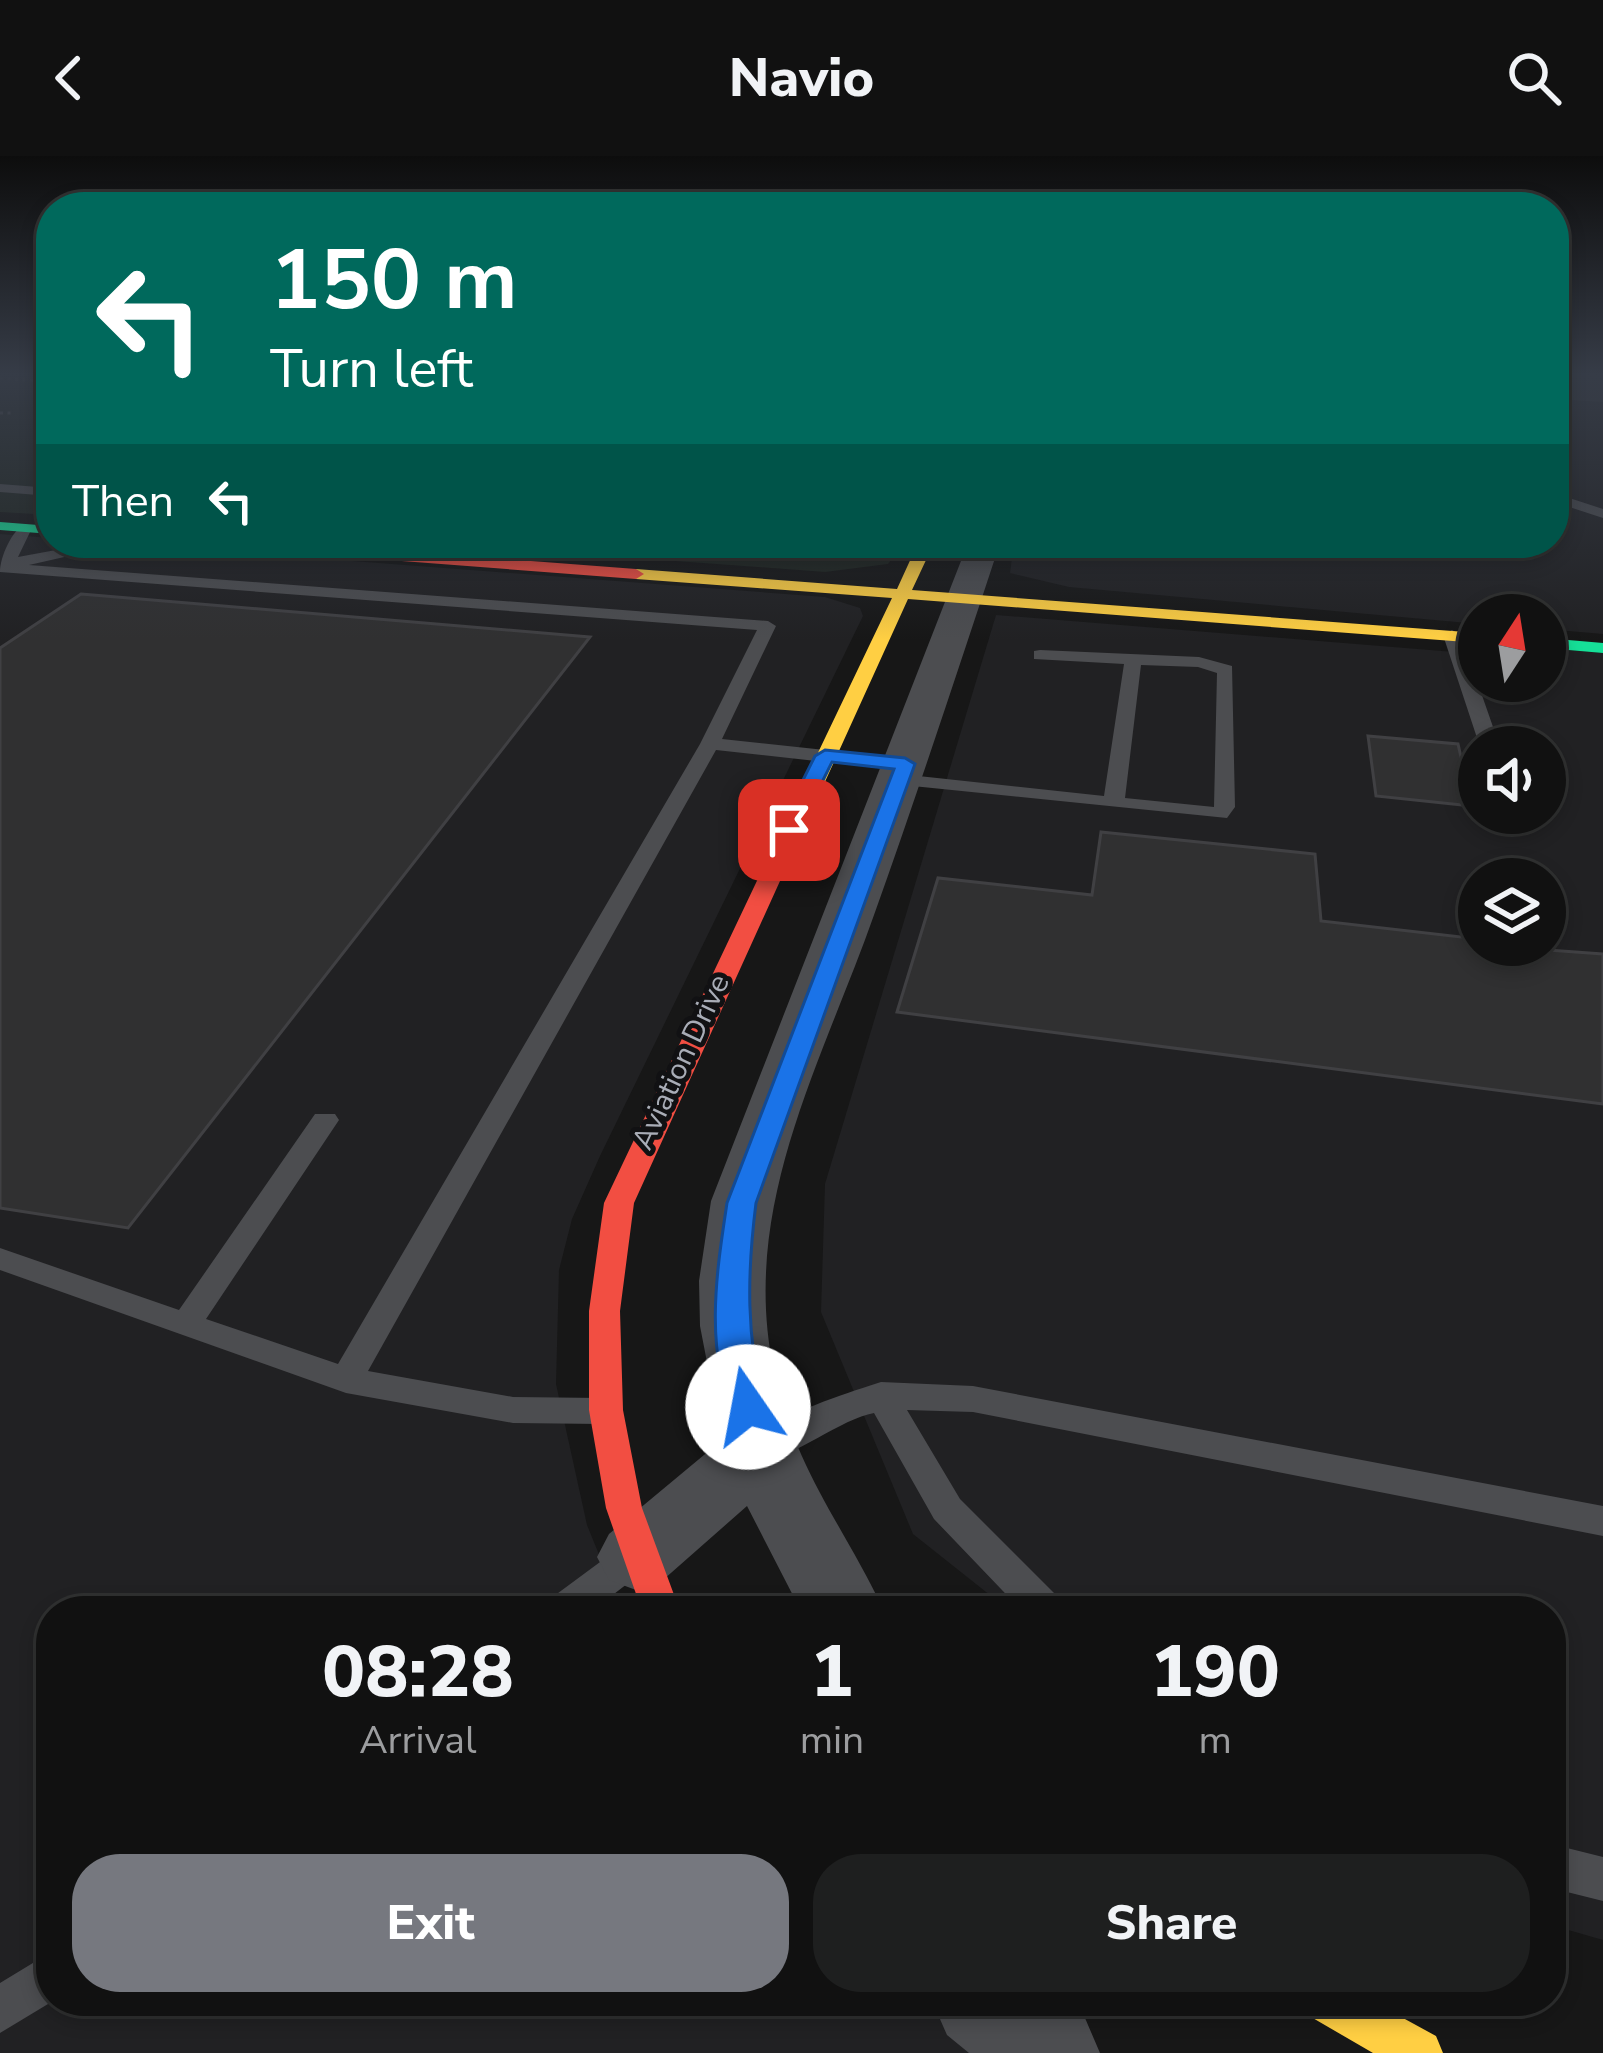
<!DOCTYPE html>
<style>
body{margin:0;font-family:"Nunito Sans",sans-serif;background:#1e1f1f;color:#f1f3f6;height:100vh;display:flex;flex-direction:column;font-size:45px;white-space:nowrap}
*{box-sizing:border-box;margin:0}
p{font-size:39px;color:#9c9d9f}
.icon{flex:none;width:66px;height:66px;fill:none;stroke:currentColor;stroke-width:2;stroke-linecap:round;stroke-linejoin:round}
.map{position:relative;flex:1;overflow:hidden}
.drawer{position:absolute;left:36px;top:1440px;width:1530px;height:420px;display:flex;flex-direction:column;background:#111;border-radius:48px;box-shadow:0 6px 18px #0003,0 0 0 3px #303131}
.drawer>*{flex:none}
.top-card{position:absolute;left:36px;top:36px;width:1533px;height:366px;border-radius:48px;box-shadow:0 6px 18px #0003,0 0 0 3px #303131;background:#00695c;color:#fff;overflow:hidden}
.needle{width:78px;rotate:12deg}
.buttons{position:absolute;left:1458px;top:438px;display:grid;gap:24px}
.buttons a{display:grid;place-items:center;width:108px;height:108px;border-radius:50%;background:#111;box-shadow:0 6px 18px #0003,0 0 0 3px #303131;font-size:60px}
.pin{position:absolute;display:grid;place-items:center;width:102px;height:102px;color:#fff;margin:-51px;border-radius:24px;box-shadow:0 6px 18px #0006}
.me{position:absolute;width:132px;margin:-66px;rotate:348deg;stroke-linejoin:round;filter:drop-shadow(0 0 9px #0008)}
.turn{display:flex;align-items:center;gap:42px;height:252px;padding:0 36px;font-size:54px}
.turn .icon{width:156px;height:156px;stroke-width:2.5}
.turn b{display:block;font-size:84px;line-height:102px}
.then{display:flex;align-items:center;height:114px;padding:0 36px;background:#0003;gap:24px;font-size:45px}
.eta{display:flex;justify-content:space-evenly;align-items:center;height:204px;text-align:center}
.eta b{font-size:72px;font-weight:800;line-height:84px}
.action{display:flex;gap:24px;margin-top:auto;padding:24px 36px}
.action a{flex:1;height:138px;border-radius:48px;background:#76787f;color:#fff;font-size:48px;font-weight:800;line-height:138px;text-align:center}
.action a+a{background:#1e1f1f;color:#f1f3f6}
header{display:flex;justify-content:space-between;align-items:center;height:156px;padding:0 36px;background:#111;font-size:54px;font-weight:800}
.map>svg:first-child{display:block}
</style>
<header><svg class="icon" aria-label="back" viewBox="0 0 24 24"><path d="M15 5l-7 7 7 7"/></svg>Navio<svg class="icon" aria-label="search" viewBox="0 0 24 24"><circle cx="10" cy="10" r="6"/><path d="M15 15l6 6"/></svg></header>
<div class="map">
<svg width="1603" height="1897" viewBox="0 0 1603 1897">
<rect width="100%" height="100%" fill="#171717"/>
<path fill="#212123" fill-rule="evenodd" d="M1554 218H1603V478L1545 473V459H1479V468L1069 431 1010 417 1014 387H1554Z
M0 378 51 382V387H117L825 441 860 452 863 460 600 1000 572 1063 559 1114 556 1228 587 1369 622 1455H51V1845H917L982 1897H0Z
M996 459 1479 498V525H1545V492L1603 497V1784L1551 1769V1455H1010L913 1378 821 1156 825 1028ZM1479 591H1545V657H1479ZM1479 723H1545V789H1479Z"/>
<path fill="#202621" d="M0 218H51V359L0 356Z
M430 387H904L888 408 825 416Z"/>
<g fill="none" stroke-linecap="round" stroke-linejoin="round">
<path fill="#323234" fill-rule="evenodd" d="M1554 218H1603V246L1554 243Z"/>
</g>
<path fill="#303031" stroke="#404043" stroke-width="3" d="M81 438 590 481 128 1072 0 1052V492Z
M1368 580 1458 588 1472 650 1376 640Z
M1101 676 1315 698 1321 765 1479 783V789L1603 798V948L897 856 938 722 1092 739Z"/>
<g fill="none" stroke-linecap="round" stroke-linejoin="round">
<path stroke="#4d4e51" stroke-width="3" stroke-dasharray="3 4.5" stroke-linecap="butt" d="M0 222 51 226
M0 257H11"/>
<path fill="#4c4d50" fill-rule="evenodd" d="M0 328 51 332V340L0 336Z
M1554 337 1603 353V362L1554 346Z
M25 368 32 372 18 401 94 387H126L29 409 768 465 776 470 722 583 825 594 835 600 825 606 716 594 368 1215 513 1241 602 1242 614 1246 619 1255 614 1264 602 1268 513 1267 346 1237 0 1114V1092L179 1154 315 958H335L339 964 206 1163 338 1208 700 588 757 474 0 416C0 401 12 374 25 368Z
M1452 474 1461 479 1500 591H1480L1443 479Z
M1040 494 1199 501 1232 510 1235 651 1227 662 893 628 890 624 900 618 1104 640 1124 508 1034 503V495ZM1141 509 1198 511 1217 517 1214 651 1125 642Z
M881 1226 973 1230 1603 1350V1380L973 1256 907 1254 960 1343 1060 1443 1066 1455H1022L934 1363 874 1257C838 1263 780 1313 751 1304L746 1294C763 1262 848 1237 881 1226Z
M632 1387 645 1392 650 1403 645 1414 592 1455H544L550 1443 619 1392Z
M1551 1688 1603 1701V1745L1551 1732Z
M51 1796 53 1845 0 1877V1827Z"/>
<path fill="#4c4d50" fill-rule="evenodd" d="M968 387H1000C959 511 918 636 874 759 821 909 739 1052 774 1215 796 1316 843 1368 884 1455H801L747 1350 663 1424 636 1434 609 1424 597 1401 609 1378 722 1284 700 1170 699 1125 711 1045Z
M932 1845H1062L1085 1862 1100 1897H969L947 1879Z"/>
<path fill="#16e098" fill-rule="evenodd" d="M0 366 51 370V378L0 374Z
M1545 482 1603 487V497L1545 492Z"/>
<path fill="#ffcf43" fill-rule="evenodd" d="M918 387H934L912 434 1479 477V487L908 443 804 672 793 678 786 676 782 672 892 442 636 423 628 418 636 413 897 433Z
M1304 1845H1372L1436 1880 1443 1897H1373L1311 1861Z"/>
<path fill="#f24e42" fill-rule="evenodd" d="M224 387H291L636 413 644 418 636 423 232 392Z
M793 666 804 672 634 1047 620 1155 623 1254 642 1352 680 1455H642L606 1352 589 1254V1155L604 1047 782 672Z"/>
</g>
<linearGradient id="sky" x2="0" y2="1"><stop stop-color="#0d0d0d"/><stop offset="0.45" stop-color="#363c47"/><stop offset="1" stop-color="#363c47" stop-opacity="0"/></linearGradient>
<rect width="1603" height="484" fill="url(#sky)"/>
<path fill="#1a73e8" stroke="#114b97" stroke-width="3" d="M825 594 905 602 915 608 756 1047C747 1118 746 1181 764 1251L760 1260H736C703 1198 717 1113 727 1047L894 613 832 606 796 679H781L778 674 815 600Z"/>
<g text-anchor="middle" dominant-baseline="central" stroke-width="10" stroke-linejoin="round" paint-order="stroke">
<g font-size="30" fill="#a9adb7" stroke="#111113">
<text transform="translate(681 906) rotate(-65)">Aviation Drive</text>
</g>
</g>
</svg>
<div class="buttons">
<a><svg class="needle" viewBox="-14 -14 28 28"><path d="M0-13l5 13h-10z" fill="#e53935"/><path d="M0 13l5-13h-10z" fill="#9c9d9f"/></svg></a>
<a><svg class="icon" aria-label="sound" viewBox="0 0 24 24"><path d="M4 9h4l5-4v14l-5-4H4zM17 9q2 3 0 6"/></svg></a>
<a><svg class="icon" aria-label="layers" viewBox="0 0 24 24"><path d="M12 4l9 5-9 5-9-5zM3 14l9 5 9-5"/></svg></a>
</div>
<div class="pin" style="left:789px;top:674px;background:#d93025"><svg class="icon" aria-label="arrive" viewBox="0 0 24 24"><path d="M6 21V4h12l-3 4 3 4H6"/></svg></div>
<svg class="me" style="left:748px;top:1251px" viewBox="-20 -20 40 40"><circle r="19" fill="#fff"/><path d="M0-13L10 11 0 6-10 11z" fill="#1a73e8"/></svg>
<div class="top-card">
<div class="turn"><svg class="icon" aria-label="left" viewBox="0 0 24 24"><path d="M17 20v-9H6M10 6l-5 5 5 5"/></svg><div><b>150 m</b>Turn left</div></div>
<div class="then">Then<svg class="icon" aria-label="left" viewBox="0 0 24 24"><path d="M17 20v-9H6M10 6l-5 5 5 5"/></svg></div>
</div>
<section class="drawer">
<div class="eta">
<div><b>08:28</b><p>Arrival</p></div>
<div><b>1</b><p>min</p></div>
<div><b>190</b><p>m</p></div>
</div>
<div class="action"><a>Exit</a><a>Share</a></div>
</section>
</div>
